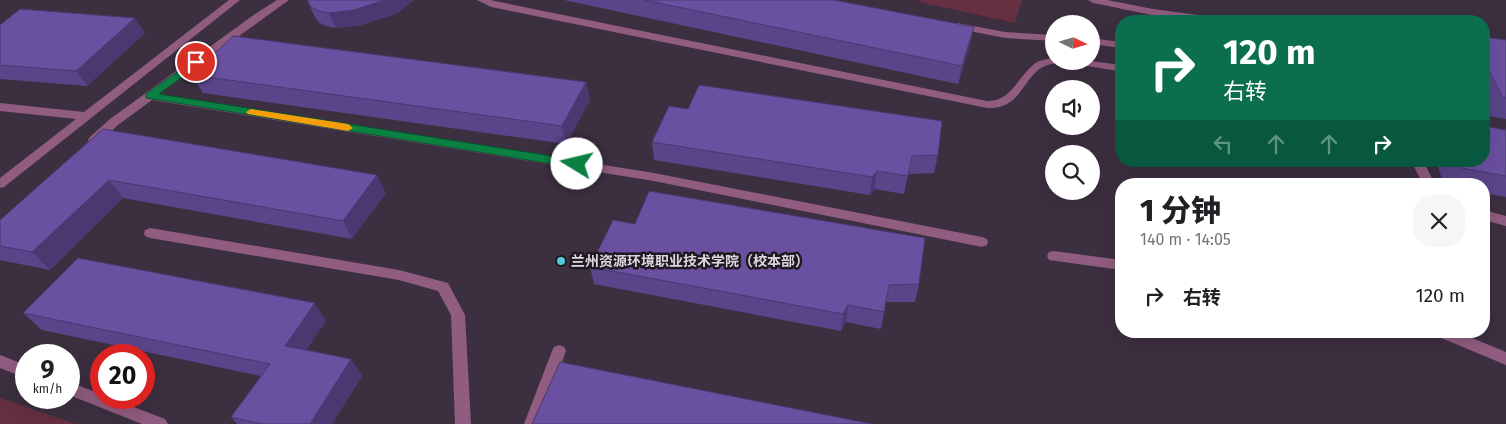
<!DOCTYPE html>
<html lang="zh">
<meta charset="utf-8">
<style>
body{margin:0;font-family:"Fira Sans","Noto Sans SC",sans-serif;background:#f6f6f6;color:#202124;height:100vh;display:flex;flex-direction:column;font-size:19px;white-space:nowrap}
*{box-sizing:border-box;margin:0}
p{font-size:16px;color:#757577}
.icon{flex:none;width:28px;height:28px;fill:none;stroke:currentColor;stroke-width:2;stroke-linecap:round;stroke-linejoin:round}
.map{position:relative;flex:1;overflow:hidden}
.drawer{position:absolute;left:1115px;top:178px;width:375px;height:160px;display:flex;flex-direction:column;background:#fff;border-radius:20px;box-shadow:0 5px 20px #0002}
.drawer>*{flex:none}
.banner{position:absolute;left:1115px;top:15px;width:375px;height:152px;border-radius:20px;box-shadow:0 5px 20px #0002;background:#0b6e4f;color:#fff;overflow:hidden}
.needle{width:32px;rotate:95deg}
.tools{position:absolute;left:1045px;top:15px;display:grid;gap:10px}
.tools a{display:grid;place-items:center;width:55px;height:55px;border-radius:50%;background:#fff;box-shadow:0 5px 20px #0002;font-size:25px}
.speed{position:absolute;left:15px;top:344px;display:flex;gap:10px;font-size:25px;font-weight:700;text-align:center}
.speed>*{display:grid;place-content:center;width:65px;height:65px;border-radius:50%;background:#fff;box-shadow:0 5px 20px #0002;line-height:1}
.speed small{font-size:12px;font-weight:400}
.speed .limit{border:8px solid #d22;background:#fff;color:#111}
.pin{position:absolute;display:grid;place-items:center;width:42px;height:42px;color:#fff;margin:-21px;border:2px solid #fff;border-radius:50%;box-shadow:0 1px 5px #0007}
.me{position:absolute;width:55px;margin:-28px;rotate:279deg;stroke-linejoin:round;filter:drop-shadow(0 0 4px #0008)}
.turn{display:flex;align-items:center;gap:18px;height:105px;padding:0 25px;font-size:22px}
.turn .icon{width:65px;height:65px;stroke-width:2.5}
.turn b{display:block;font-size:35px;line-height:42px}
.lanes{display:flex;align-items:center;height:48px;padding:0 25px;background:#0003;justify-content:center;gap:25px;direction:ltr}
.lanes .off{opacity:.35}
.round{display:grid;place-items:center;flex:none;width:52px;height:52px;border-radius:20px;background:#f6f6f6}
.overview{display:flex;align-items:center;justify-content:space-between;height:85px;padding:0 25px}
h1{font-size:30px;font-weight:800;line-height:38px}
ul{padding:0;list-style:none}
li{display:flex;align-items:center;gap:15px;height:65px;padding:0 25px}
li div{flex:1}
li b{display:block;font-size:19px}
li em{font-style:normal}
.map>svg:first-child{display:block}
</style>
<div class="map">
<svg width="1506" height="424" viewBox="0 0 1506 424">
<rect width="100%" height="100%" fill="#3c2f40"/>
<path fill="#653041" d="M920 0H1022L1015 23 919 2Z
M0 398 76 424H0Z"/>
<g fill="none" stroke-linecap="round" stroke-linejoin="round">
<path fill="#905c7f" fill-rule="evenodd" d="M229 0H240L4 187 0 188V178L76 119 0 111V103L84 112Z
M277 0H289L159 94 654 173 982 237 987 239 988 242 987 245 982 247 654 181 152 100 118 125 98 143H90L88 140 90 137 110 119 255 14Z
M477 0H490L987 101C1010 102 1017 79 1032 66 1038 60 1046 59 1054 58V61H1091L1121 65V71C1100 69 1066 60 1048 65 1022 73 1024 110 987 108L491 7Z
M1088 0H1107L1153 9 1220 18 1225 21C1181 24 1136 11 1093 3Z
M957 23 1005 32 1054 35V41L1005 38 954 28 952 26Z
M1091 38 1121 42V48L1091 44Z
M1411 161H1423L1435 184H1423Z
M1484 210 1506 216V226L1484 220Z
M150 228 399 270 448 283 465 315 471 424H455L451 315 438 291 399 280 150 238 145 236 144 233 145 230Z
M1054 251 1121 260V270L1049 260 1047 256 1049 252Z
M1432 331H1455L1506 352V365L1434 335Z
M559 345 564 347 566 351 540 424H524L552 351 554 347Z
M0 355 26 365V378L0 368Z
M69 382 101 394V398H110L165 419 168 424H142L69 395Z"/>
</g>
<path fill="#5b458a" d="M308 0H414L396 14 361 25 336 28 326 26 318 22 315 17 308 2Z
M564 0H834L970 45 958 84Z
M0 25 145 33 87 86 0 79Z
M1484 37 1506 40V119L1488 116 1484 106Z
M192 75 586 82 590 100 566 144 203 93Z
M103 129 386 193 352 239 123 198 50 270 0 260V220Z
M1506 130V197L1484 193V184H1444L1436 161H1484Z
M652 142 938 155 934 173 908 174 904 194 874 189 870 195 654 160Z
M590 267 919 284 915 302H886L881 329 846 322 841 331 594 284Z
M23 313 326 321 306 350 351 359 362 376 332 424H237L231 417 261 376 42 330Z"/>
<path fill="#4a3870" d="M385 0H414L396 14 361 25 336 28 329 13Z
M135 18 145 33 87 86 76 71Z
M974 27 970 45 958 84 962 66Z
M586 82 590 100 566 144 562 126Z
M877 171 874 189 870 195 872 177Z
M377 175 386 193 352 239 343 221Z
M109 180 123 198 50 270 32 252Z
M315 303 326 321 297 363 285 346Z
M848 305 846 322 841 331 843 314Z
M351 359 362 376 332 424H310Z"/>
<path fill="#6a50a0" stroke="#4a3870" d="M308 0H385L354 10 329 13 319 11 311 7 308 2Z
M644 0H834L974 27 962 66Z
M20 9 135 18 76 71 0 65V25Z
M233 36 586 82 562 126 192 75Z
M1484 37 1506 40V98H1503L1484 61Z
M699 85 942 121 938 155 912 156 908 176 877 171 872 177 652 142 669 106 688 109Z
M1484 126 1506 130V176L1461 168 1458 161H1484Z
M103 129 377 175 343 221 109 180 32 252 0 246V220Z
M649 191 925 238 919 284 889 285 884 312 848 305 843 314 590 267 613 220 635 224Z
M78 258 315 303 285 346 351 359 310 424H262L231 417 270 364 23 313Z
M560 362 872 424H532Z"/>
<path fill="#0b8043" stroke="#07532c" d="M196 59 200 60V64L159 94 577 160 582 164 577 168 146 98V94Z"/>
<path fill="#f59e0b" d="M251 109 348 124 353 128 348 131 248 114 246 112Z"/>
<circle fill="#54cade" stroke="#1f1921" stroke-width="2" cx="561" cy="261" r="5"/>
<g text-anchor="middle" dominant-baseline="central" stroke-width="5" stroke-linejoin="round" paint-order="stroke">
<g font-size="14" font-weight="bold" fill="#dfd7e2" stroke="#1f1921" text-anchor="start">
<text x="571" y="261">兰州资源环境职业技术学院（校本部）</text>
</g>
</g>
</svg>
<div class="tools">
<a><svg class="needle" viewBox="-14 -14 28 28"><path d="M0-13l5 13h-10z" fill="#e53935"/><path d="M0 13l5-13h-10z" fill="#757577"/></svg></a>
<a><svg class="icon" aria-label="sound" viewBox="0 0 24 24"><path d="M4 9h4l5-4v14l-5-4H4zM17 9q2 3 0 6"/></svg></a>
<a><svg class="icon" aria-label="search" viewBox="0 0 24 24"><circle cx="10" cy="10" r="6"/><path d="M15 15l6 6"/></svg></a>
</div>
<div class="speed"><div>9<small>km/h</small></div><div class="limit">20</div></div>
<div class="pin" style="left:196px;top:62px;background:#d93025"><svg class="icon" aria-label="arrive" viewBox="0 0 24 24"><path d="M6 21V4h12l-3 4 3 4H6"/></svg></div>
<svg class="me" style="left:577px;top:164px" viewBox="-20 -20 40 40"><circle r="19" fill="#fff"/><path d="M0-13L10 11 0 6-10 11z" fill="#0b8043"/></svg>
<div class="banner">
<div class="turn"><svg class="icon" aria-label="right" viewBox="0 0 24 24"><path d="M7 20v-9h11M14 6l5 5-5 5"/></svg><div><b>120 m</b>右转</div></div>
<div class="lanes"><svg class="icon off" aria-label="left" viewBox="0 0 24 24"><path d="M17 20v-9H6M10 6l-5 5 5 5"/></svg><svg class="icon off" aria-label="ahead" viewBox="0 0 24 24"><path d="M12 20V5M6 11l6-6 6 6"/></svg><svg class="icon off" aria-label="ahead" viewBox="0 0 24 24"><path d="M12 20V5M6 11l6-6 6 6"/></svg><svg class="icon" aria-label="right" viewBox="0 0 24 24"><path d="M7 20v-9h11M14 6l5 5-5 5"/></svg></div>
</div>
<section class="drawer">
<div class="overview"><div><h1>1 分钟</h1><p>140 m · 14:05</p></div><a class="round"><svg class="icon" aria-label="close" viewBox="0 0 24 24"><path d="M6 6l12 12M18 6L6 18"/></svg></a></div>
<ul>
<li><svg class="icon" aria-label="right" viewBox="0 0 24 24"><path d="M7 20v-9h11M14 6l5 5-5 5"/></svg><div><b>右转</b></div><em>120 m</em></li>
</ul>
</section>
</div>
